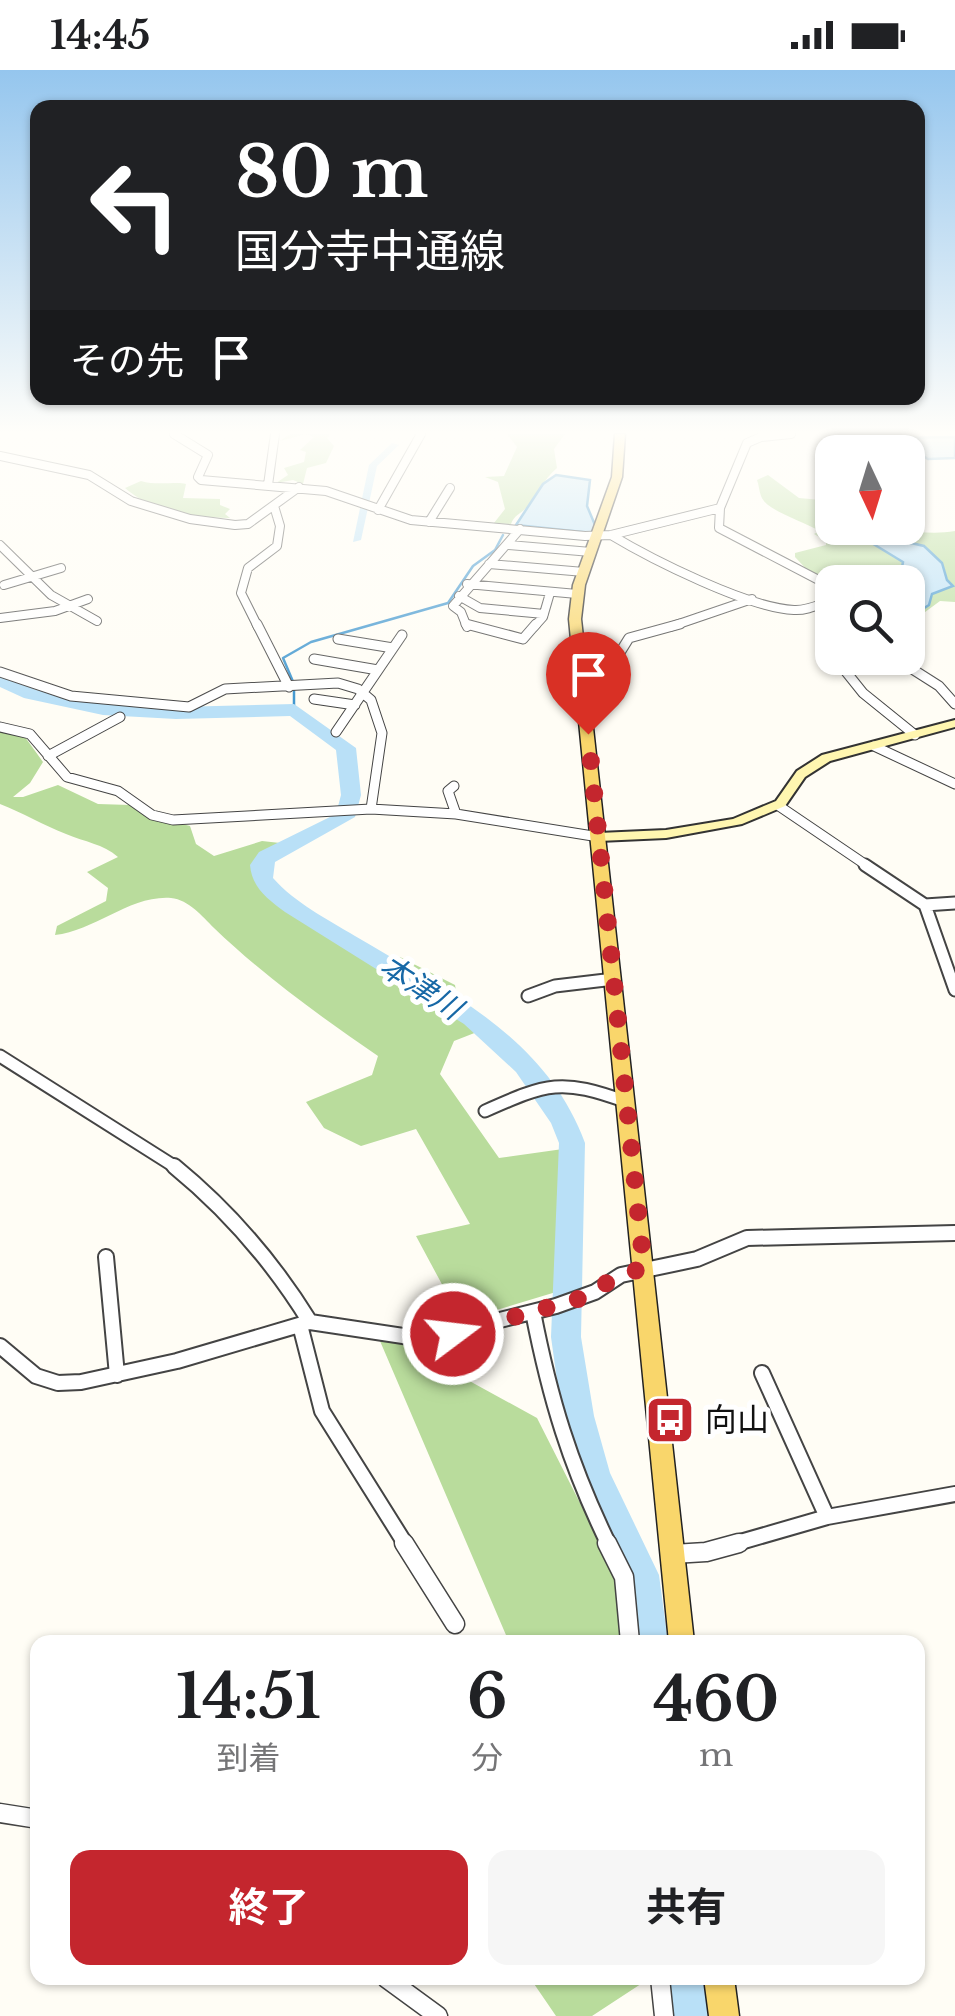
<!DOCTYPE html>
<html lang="ja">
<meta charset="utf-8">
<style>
body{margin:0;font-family:"Libre Baskerville","Noto Sans JP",serif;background:#f6f6f6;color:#202124;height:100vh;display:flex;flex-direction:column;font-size:38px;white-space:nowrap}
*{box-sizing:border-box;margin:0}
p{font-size:32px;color:#757577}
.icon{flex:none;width:55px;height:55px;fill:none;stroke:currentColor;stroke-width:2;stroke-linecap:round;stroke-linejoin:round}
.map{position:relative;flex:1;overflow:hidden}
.side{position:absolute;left:30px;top:1565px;width:895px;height:350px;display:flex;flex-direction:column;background:#fff;border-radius:20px;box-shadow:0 2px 8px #0004}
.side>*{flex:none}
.guide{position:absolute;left:30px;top:30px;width:895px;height:305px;border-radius:20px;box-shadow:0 2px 8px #0004;background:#202124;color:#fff;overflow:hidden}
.needle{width:65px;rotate:176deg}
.buttons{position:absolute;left:815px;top:365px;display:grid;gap:20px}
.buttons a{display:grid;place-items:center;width:110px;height:110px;border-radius:20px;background:#fff;box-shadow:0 2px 8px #0004;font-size:50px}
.pin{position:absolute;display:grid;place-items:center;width:85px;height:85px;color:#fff;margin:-102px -42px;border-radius:50% 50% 50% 0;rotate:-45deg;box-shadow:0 0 10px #0007}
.pin .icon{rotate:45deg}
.me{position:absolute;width:110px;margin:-55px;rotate:75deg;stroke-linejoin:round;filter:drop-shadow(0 0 8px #0008)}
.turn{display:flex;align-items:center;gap:35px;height:210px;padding:0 40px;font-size:45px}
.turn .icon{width:130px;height:130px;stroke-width:2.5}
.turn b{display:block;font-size:70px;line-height:85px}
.then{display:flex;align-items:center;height:95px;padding:0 40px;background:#0003;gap:20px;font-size:38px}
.eta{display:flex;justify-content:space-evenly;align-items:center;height:170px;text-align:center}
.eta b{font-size:60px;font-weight:700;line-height:70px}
.button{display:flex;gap:20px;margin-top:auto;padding:20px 40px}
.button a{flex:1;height:115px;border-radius:20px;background:#c4262e;color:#fff;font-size:40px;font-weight:700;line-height:115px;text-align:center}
.button a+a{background:#f6f6f6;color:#202124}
.status{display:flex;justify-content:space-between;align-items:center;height:70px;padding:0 50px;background:#fff;direction:ltr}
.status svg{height:28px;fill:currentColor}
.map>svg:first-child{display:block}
</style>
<div class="status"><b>14:45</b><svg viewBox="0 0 49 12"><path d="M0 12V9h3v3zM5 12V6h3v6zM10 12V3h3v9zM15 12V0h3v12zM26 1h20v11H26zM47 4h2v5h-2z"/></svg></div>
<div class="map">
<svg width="955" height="1946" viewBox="0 0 955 1946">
<rect width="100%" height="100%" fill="#fffdf5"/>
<path fill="#b9dc9c" d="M290 364H330L327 368 334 376 326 393 307 398 303 414 293 410 276 413 288 405 284 398 304 392 306 382 300 380 314 367 306 364 280 371Z
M507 364H565L554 379 557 398C543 410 538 424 527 437 520 445 515 444 511 454L494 453 505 439 498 412 485 407 504 406 517 377Z
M768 405 799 428 832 431V458C859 458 883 476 903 492L900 508 832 514 811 504 795 487V483L826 475V471L814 464 819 461C804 451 766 441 761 426 759 421 759 415 757 410Z
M141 411C157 416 177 411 186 414L183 428 220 429V435L230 439 225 444 230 448C194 447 153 443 125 418Z
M869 458C899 458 926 466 955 461V532L940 531 913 551 912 546 932 524 952 515C944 507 947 501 942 493 930 476 889 464 869 458Z
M0 652 25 667 43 692 30 713 13 727H23L58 715 98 734 130 735 148 745 190 756 196 774 214 786 262 771 280 773 261 786 266 813 330 853 381 894 400 887 455 915 458 933 477 962 454 971 440 1004 499 1088 563 1079 556 1222 490 1242 452 1233 416 1166 470 1154 416 1059 361 1076 324 1058 306 1032 372 1005 378 986C321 947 264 906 214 858 202 846 189 830 171 828 130 825 95 861 55 865L57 856 106 831 108 818 87 802 118 787C103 774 85 772 66 764 43 755 23 743 0 734Z
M380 1271 402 1274 537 1348 617 1506 623 1572H509Z
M530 1908H650L592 1946H556Z"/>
<path fill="#b9e0f7" stroke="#3f96cf" stroke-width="2.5" d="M955 367V388L928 389 893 368Z
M556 405 590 410 587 436 595 455 592 463 516 455 543 414Z
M847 458H872L898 470 924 476 942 493 947 510 953 516 932 524 929 535 913 545V551L908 554V512H882L900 508 903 492Z"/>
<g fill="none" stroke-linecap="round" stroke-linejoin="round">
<path stroke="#3f96cf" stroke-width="2.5" d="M294 640V614L283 588 311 572 448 533 473 496 495 480 503 465"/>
<path fill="#b9e0f7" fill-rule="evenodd" d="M392 373 399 375 377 396 361 470 353 472 369 395Z"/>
<path fill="#b9e0f7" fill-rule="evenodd" d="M0 604 36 620 103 633 176 637 294 634 356 678 361 725 355 747 275 792 273 808C295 833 327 849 355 866 446 920 546 967 585 1073L581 1267 594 1346 610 1403 659 1505 668 1572H632L625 1507 578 1406 562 1346 551 1267 559 1073 551 1053 516 1002 464 954 285 842C268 829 252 818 250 795L259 782 336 744 341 725 336 680 290 646 176 649 103 645 24 628 0 617Z
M664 1908H706L712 1946H670Z"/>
<g stroke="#444" stroke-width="10">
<path id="street-far4" d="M174 364 208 385 198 407 201 410 326 421 411 450 585 466 611 465 720 438
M791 364 761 367 747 373 720 438 719 458 832 517
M0 386 89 405 131 431 190 449 235 455 248 454 299 417
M268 415 275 364
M378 440 421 364
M429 452 450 418
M611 465C651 489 748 538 794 540 807 541 820 534 832 530
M0 475 51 525 97 551
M509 475 591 482
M489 494 584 502
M467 514 577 524
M4 515 61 498
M459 526 480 538 544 544
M0 548 55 541 88 529
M258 557 241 523 248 498 277 476 280 456 274 436
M467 557 461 542 453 536 520 459
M534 557 543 547 550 523
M670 557 752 529"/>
</g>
<g stroke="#444" stroke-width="11">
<path id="street-far3" d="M257 554 289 617
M466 554 523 569 536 554
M338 569 393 578
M843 588 839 593 863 623 915 665
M895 588 939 616 955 634
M314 589 378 600
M599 597H611L629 568 680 554
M0 602 71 626 189 637 225 619 338 613 358 619 371 630 382 663 371 739
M314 629 355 635
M0 657 30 664 67 707 118 721 152 745 173 750 371 739 456 744 599 767
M336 662 402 565
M874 676 955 714
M48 686 120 647
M454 716 448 721 456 744
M779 736 869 797"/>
</g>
<g stroke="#444" stroke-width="15">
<path id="street-far2" d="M865 795 925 835 955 920
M925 835 955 833
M528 926 555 916 614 909
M0 986 177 1098
M485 1041C548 1013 561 1008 627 1032"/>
</g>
<g stroke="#444" stroke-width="18">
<path id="street-far1" d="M174 1096C229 1141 273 1192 310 1252L423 1269 556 1236 595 1222 621 1205 697 1189 747 1168 955 1163
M106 1187 117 1305
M533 1242C550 1329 570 1395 609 1475
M300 1255 322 1341 406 1475
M0 1276 36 1306 58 1313 81 1312 177 1291 306 1253
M762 1303 827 1447
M730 1475 827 1447 955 1424"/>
</g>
<g stroke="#444" stroke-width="21">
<path id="street" d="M404 1473 455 1554
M607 1473 624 1507 630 1572
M673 1484 706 1482 739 1473
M0 1743 38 1749
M386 1908 438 1946
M660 1908 664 1946"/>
</g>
<g stroke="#333" stroke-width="4">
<path id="secondary" d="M955 650V657L830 691 805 707 785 736 742 754 666 768 599 771 593 767 599 763 666 760 733 749 776 731 797 701 822 685Z"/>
</g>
<g stroke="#222" stroke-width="3">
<path id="primary" d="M615 364H625L622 407 585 515 581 549 694 1572H669L569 549 573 515 612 407Z
M704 1908H734L739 1946H709Z"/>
</g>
<use href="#street-far4" stroke="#fff" stroke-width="8"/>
<use href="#street-far3" stroke="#fff" stroke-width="9"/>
<use href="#street-far2" stroke="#fff" stroke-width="11"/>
<use href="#street-far1" stroke="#fff" stroke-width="14"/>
<use href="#street" stroke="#fff" stroke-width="18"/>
<use href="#secondary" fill="#fff6b0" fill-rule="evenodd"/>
<use href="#primary" fill="#f9d66b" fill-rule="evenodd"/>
</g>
<linearGradient id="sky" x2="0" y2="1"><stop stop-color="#95c6ee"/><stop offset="0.57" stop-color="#fffefa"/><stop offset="1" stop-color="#fffefa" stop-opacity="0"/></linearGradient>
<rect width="955" height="636" fill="url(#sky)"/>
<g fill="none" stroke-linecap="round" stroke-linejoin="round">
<path stroke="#c4262e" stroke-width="18" stroke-dasharray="0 32.4" d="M453 1264 578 1229 621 1205 644 1198 588 664"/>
</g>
<defs>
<g id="bus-square" transform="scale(2.5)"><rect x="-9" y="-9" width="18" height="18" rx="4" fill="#c4262e" stroke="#fff"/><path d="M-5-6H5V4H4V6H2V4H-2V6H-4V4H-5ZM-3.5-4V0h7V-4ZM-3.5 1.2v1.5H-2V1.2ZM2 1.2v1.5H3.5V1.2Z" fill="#fff"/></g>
</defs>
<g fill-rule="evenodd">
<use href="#bus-square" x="670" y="1350"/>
</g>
<g text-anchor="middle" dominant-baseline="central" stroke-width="10" stroke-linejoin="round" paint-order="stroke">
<g font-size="30" font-style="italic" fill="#1768a6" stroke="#fff">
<text transform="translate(421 917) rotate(33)">本津川</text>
</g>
<g font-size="32" fill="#111" stroke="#fff" text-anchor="start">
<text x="705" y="1350">向山</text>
</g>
</g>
</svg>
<div class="buttons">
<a><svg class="needle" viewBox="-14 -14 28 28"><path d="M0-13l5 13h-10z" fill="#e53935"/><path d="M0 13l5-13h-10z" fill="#757577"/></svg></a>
<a><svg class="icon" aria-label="search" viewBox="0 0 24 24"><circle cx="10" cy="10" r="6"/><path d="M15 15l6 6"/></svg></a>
</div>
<div class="pin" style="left:588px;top:664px;background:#d93025"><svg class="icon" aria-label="arrive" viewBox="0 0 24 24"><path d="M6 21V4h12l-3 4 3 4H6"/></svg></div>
<svg class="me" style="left:453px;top:1264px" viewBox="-20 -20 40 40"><circle r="17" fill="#c4262e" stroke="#fff" stroke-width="3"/><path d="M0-11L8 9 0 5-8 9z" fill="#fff"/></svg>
<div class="guide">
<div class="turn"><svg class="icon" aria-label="left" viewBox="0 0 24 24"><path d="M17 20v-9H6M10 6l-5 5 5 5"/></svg><div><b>80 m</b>国分寺中通線</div></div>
<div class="then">その先<svg class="icon" aria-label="arrive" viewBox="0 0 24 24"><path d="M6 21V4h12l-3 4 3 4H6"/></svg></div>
</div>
<section class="side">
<div class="eta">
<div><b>14:51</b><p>到着</p></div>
<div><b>6</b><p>分</p></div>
<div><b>460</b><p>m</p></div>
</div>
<div class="button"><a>終了</a><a>共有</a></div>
</section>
</div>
